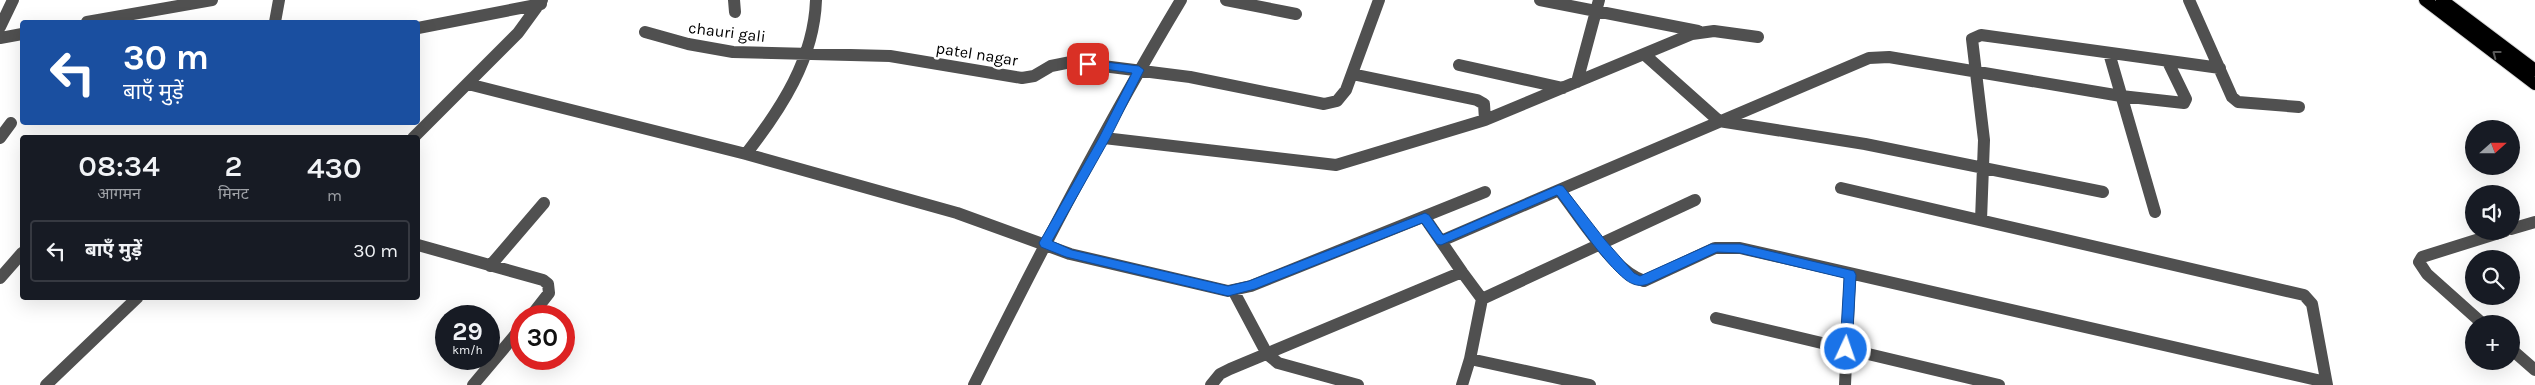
<!DOCTYPE html>
<html lang="hi">
<meta charset="utf-8">
<style>
body{margin:0;font-family:Karla,"Noto Sans Devanagari",sans-serif;background:#242831;color:#f1f3f6;height:100vh;display:flex;flex-direction:column;font-size:19px;white-space:nowrap}
*{box-sizing:border-box;margin:0}
p{font-size:16px;color:#9ea1a6}
.icon{flex:none;width:28px;height:28px;fill:none;stroke:currentColor;stroke-width:2;stroke-linecap:round;stroke-linejoin:round}
.map{position:relative;flex:1;overflow:hidden}
.panel{position:absolute;left:20px;top:135px;width:400px;height:165px;display:flex;flex-direction:column;background:#171b24;border-radius:5px;box-shadow:0 5px 20px #0002}
.panel>*{flex:none}
.top-card{position:absolute;left:20px;top:20px;width:400px;height:105px;border-radius:5px;box-shadow:0 5px 20px #0002;background:#1a4fa0;color:#fff;overflow:hidden}
.needle{width:32px;rotate:69deg}
.controls{position:absolute;left:2465px;top:120px;display:grid;gap:10px}
.controls a{display:grid;place-items:center;width:55px;height:55px;border-radius:50%;background:#171b24;box-shadow:0 5px 20px #0002;font-size:25px}
.speed{position:absolute;left:435px;top:305px;display:flex;gap:10px;font-size:25px;font-weight:700;text-align:center}
.speed>*{display:grid;place-content:center;width:65px;height:65px;border-radius:50%;background:#171b24;box-shadow:0 5px 20px #0002;line-height:1}
.speed small{font-size:12px;font-weight:400}
.speed .limit{border:8px solid #d22;background:#fff;color:#111}
.pin{position:absolute;display:grid;place-items:center;width:42px;height:42px;color:#fff;margin:-21px;border-radius:10px;box-shadow:0 2px 8px #0006}
.me{position:absolute;width:55px;margin:-28px;rotate:3deg;stroke-linejoin:round;filter:drop-shadow(0 0 4px #0008)}
.turn{display:flex;align-items:center;gap:18px;height:105px;padding:0 20px;font-size:22px}
.turn .icon{width:65px;height:65px;stroke-width:2.5}
.turn b{display:block;font-size:35px;line-height:42px}
.eta{display:flex;justify-content:space-evenly;align-items:center;height:85px;text-align:center}
.eta b{font-size:30px;font-weight:600;line-height:35px}
ul{padding:0;list-style:none}
li{display:flex;align-items:center;gap:15px;height:62px;margin:0 10px 8px;padding:0 10px;border:2px solid #363941;border-radius:5px}
li div{flex:1}
li b{display:block;font-size:19px}
li em{font-style:normal}
.map>svg:first-child{display:block}
</style>
<div class="map">
<svg width="2535" height="385" viewBox="0 0 2535 385">
<rect width="100%" height="100%" fill="#fff"/>
<g fill="none" stroke-linecap="round" stroke-linejoin="round">
<g stroke="#dbdbdb" stroke-width="14">
<path id="major" d="M2425 0 2535 84
M2442 0 2535 70"/>
</g>
<path stroke="#505050" stroke-width="12" d="M734 0 735 12
M1226 0 1296 14
M1540 0 1698 31
M2189 0 2232 97 2238 102 2299 107
M87 22 212 0
M275 22 279 0
M0 27 13 0
M418 28 541 4
M645 32 688 44 733 52 890 56 1022 78 1034 76 1051 66 1071 62 1190 77 1324 104 1337 101 1346 90 1379 0
M0 38 22 34
M2109 53 2155 212
M1645 55 1719 121 1865 144 2103 192
M2168 62 2186 99 2184 103 2121 96 1889 57 1869 58 1559 190C1581 218 1611 269 1644 281L1715 248H1740L2326 382
M1459 65 1563 88
M1352 74 1477 100 1484 104 1485 120
M1577 82 1599 0
M468 84 746 154 957 213 1070 254 1228 291 1251 286 1485 192
M0 138 11 123
M413 138 518 33 542 0
M1104 138 1336 165 1485 120 1692 34 1714 31 1758 37
M746 154C781 109 814 59 816 0
M1841 188 2304 295 2312 304 2327 385
M1425 218 1462 272
M1981 220 1984 140 1972 39 1981 35 2220 68
M2511 229 2535 222
M1441 241 1559 190
M418 245 543 280 548 284 549 293 531 316
M490 266 544 203
M0 278 22 253
M1233 290 1267 354 1278 363 1358 385
M1482 299 1695 200
M1716 318 1999 385
M2483 324 2427 274 2419 262 2422 257 2505 231
M2511 349 2535 370
M1470 359 1590 385
M46 385 137 298
M473 385 521 328
M974 385C1039 255 1106 125 1181 0
M1211 385 1220 374 1230 369 1462 272 1482 299 1470 359 1462 385
M1845 385 1850 275"/>
<use href="#major" stroke="#000" stroke-width="12"/>
</g>
<defs><path id="oneway-chevron" d="M-2-3.5L2.5 0L-2 3.5" fill="none" stroke-width="1.6" stroke-linecap="round" stroke-linejoin="round" transform="scale(1.25)"/></defs>
<use stroke="#595959" href="#oneway-chevron" transform="translate(2496 54) rotate(-143)"/>
<path fill="#1a73e8" stroke="#114b97" d="M1088 60 1139 66 1144 70 1110 138 1052 241 1072 250 1228 286 1249 281 1425 213 1429 215 1443 235 1559 185 1563 186 1605 240 1634 273 1640 276 1711 244H1740L1854 271 1856 275 1852 349 1846 354 1840 349 1844 278 1740 253 1717 252 1648 284C1640 287 1633 285 1626 280 1603 262 1575 219 1557 195L1441 245 1437 244 1422 223 1255 289 1228 296 1066 257 1041 247 1039 243 1099 138 1132 73 1084 66V61Z"/>
<g text-anchor="middle" dominant-baseline="central" stroke-width="5" stroke-linejoin="round" paint-order="stroke">
<g font-size="16" fill="#000" stroke="#fff">
<text transform="translate(727 32) rotate(7)">chauri gali</text>
<text transform="translate(977 54) rotate(9)">patel nagar</text>
</g>
</g>
</svg>
<div class="controls">
<a><svg class="needle" viewBox="-14 -14 28 28"><path d="M0-13l5 13h-10z" fill="#e53935"/><path d="M0 13l5-13h-10z" fill="#9ea1a6"/></svg></a>
<a><svg class="icon" aria-label="sound" viewBox="0 0 24 24"><path d="M4 9h4l5-4v14l-5-4H4zM17 9q2 3 0 6"/></svg></a>
<a><svg class="icon" aria-label="search" viewBox="0 0 24 24"><circle cx="10" cy="10" r="6"/><path d="M15 15l6 6"/></svg></a>
<a>+</a>
</div>
<div class="speed"><div>29<small>km/h</small></div><div class="limit">30</div></div>
<div class="pin" style="left:1088px;top:64px;background:#d93025"><svg class="icon" aria-label="arrive" viewBox="0 0 24 24"><path d="M6 21V4h12l-3 4 3 4H6"/></svg></div>
<svg class="me" style="left:1846px;top:349px" viewBox="-20 -20 40 40"><circle r="17" fill="#1a73e8" stroke="#fff" stroke-width="3"/><path d="M0-11L8 9 0 5-8 9z" fill="#fff"/></svg>
<div class="top-card">
<div class="turn"><svg class="icon" aria-label="left" viewBox="0 0 24 24"><path d="M17 20v-9H6M10 6l-5 5 5 5"/></svg><div><b>30 m</b>बाएँ मुड़ें</div></div>
</div>
<section class="panel">
<div class="eta">
<div><b>08:34</b><p>आगमन</p></div>
<div><b>2</b><p>मिनट</p></div>
<div><b>430</b><p>m</p></div>
</div>
<ul>
<li><svg class="icon" aria-label="left" viewBox="0 0 24 24"><path d="M17 20v-9H6M10 6l-5 5 5 5"/></svg><div><b>बाएँ मुड़ें</b></div><em>30 m</em></li>
</ul>
</section>
</div>
